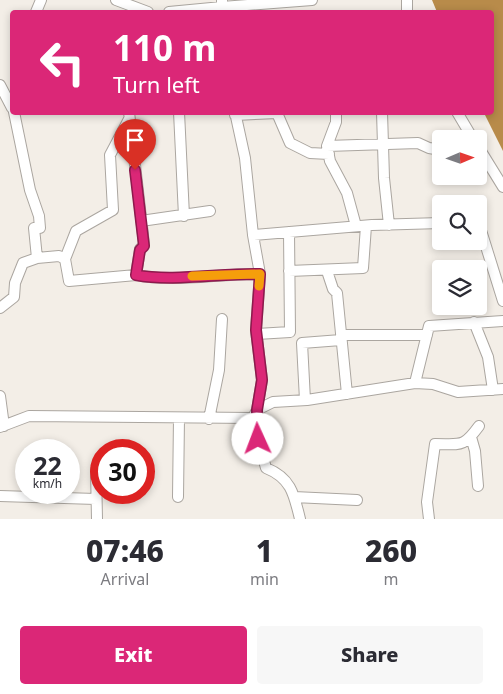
<!DOCTYPE html>
<style>
body{margin:0;font-family:"Noto Sans",sans-serif;background:#f7f7f7;color:#2b2b33;height:100vh;display:flex;flex-direction:column;font-size:19px;white-space:nowrap}
*{box-sizing:border-box;margin:0}
p{font-size:16px;color:#7c7c81}
.icon{flex:none;width:28px;height:28px;fill:none;stroke:currentColor;stroke-width:2;stroke-linecap:round;stroke-linejoin:round}
.map{position:relative;height:519px;overflow:hidden}
.details{display:flex;flex-direction:column;background:#fff;flex:1}
.details>*{flex:none}
.banner{position:absolute;left:10px;top:10px;width:484px;height:105px;border-radius:5px;box-shadow:0 2px 8px #0003;background:#db2777;color:#fff;overflow:hidden}
.needle{width:32px;rotate:88deg}
.tools{position:absolute;left:432px;top:130px;display:grid;gap:10px}
.tools a{display:grid;place-items:center;width:55px;height:55px;border-radius:5px;background:#fff;box-shadow:0 2px 8px #0003;font-size:25px}
.speed{position:absolute;left:15px;top:439px;display:flex;gap:10px;font-size:25px;font-weight:700;text-align:center}
.speed>*{display:grid;place-content:center;width:65px;height:65px;border-radius:50%;background:#fff;box-shadow:0 2px 8px #0003;line-height:1}
.speed small{font-size:12px;font-weight:400}
.speed .limit{border:8px solid #d22;background:#fff;color:#111}
.pin{position:absolute;display:grid;place-items:center;width:42px;height:42px;color:#fff;margin:-51px -21px;border-radius:50% 50% 50% 0;rotate:-45deg;box-shadow:0 0 5px #0007}
.pin .icon{rotate:45deg}
.me{position:absolute;width:55px;margin:-28px;rotate:358deg;stroke-linejoin:round;filter:drop-shadow(0 0 4px #0008)}
.turn{display:flex;align-items:center;gap:18px;height:105px;padding:0 20px;font-size:22px}
.turn .icon{width:65px;height:65px;stroke-width:2.5}
.turn b{display:block;font-size:35px;line-height:42px}
.eta{display:flex;justify-content:space-evenly;align-items:center;height:85px;text-align:center}
.eta b{font-size:30px;font-weight:800;line-height:35px}
.button{display:flex;gap:10px;margin-top:auto;padding:10px 20px}
.button a{flex:1;height:58px;border-radius:5px;background:#db2777;color:#fff;font-size:20px;font-weight:800;line-height:58px;text-align:center}
.button a+a{background:#f7f7f7;color:#2b2b33}
.map>svg:first-child{display:block}
</style>
<div class="map">
<svg width="503" height="519" viewBox="0 0 503 519">
<rect width="100%" height="100%" fill="#f3eee7"/>
<path fill="#b88b4a" d="M432 0H503V151L484 113 491 112V12H437Z"/>
<g fill="none" stroke-linecap="round" stroke-linejoin="round">
<g stroke="#aba6a0" stroke-width="12">
<path id="street" d="M116 0 148 12
M36 12 41 0
M169 12 222 7V0
M221 12 222 7 312 0
M407 12V0
M0 85 12 108
M179 112 184 216
M235 112 245 158 253 235 260 274 256 330 262 380 257 410 258 439 266 468C291 478 294 494 300 519
M336 112V122L327 146 330 161 347 193 356 226
M382 112 384 178 389 225
M457 112 473 139
M235 115 277 113 290 143 310 153 329 154
M327 146 418 143 429 148 441 150
M479 148 503 187
M141 221 210 211
M479 224 503 301
M253 235 372 225 441 223
M37 258 59 256 65 259 69 281 136 275 140 249 144 245 143 235 129 112
M65 259 76 231 113 210 110 155 129 119
M289 271 363 268 366 226
M327 271 333 289 337 293 347 394
M136 275C173 283 221 273 260 274
M0 308 14 297 15 283 23 263 37 258 34 228H40L39 216 30 190 14 112
M474 322 488 357 493 390
M257 334 290 332 289 232
M341 335H427
M415 383 429 326 503 321
M0 396 4 426
M305 400 302 343 341 340
M209 419 219 370 222 319
M0 427 29 416 253 418 257 410 273 402 307 400 415 383 433 384 458 392 503 389
M471 437 475 451 478 486
M96 470 97 519
M0 496 96 499
M178 497 179 418
M294 497 357 500
M429 519 427 502 435 444C461 444 463 448 479 426"/>
</g>
<use href="#street" stroke="#fff" stroke-width="10"/>
</g>
<g fill="none" stroke-linecap="round" stroke-linejoin="round">
<g stroke="#8e194d" stroke-width="12">
<path id="route" d="M135 170 144 246 140 250 136 275C172 282 221 273 260 274L256 330 262 380 257 410 258 439"/>
</g>
<use href="#route" stroke="#db2777" stroke-width="9"/>
<path stroke="#f59e0b" stroke-width="9" d="M192 276 260 274 259 286"/>
</g>
</svg>
<div class="tools">
<a><svg class="needle" viewBox="-14 -14 28 28"><path d="M0-13l5 13h-10z" fill="#e53935"/><path d="M0 13l5-13h-10z" fill="#7c7c81"/></svg></a>
<a><svg class="icon" aria-label="search" viewBox="0 0 24 24"><circle cx="10" cy="10" r="6"/><path d="M15 15l6 6"/></svg></a>
<a><svg class="icon" aria-label="layers" viewBox="0 0 24 24"><path d="M12 4l9 5-9 5-9-5zM3 14l9 5 9-5"/></svg></a>
</div>
<div class="speed"><div>22<small>km/h</small></div><div class="limit">30</div></div>
<div class="pin" style="left:135px;top:170px;background:#d93025"><svg class="icon" aria-label="arrive" viewBox="0 0 24 24"><path d="M6 21V4h12l-3 4 3 4H6"/></svg></div>
<svg class="me" style="left:258px;top:439px" viewBox="-20 -20 40 40"><circle r="19" fill="#fff"/><path d="M0-13L10 11 0 6-10 11z" fill="#db2777"/></svg>
<div class="banner">
<div class="turn"><svg class="icon" aria-label="left" viewBox="0 0 24 24"><path d="M17 20v-9H6M10 6l-5 5 5 5"/></svg><div><b>110 m</b>Turn left</div></div>
</div>
</div>
<section class="details">
<div class="eta">
<div><b>07:46</b><p>Arrival</p></div>
<div><b>1</b><p>min</p></div>
<div><b>260</b><p>m</p></div>
</div>
<div class="button"><a>Exit</a><a>Share</a></div>
</section>
